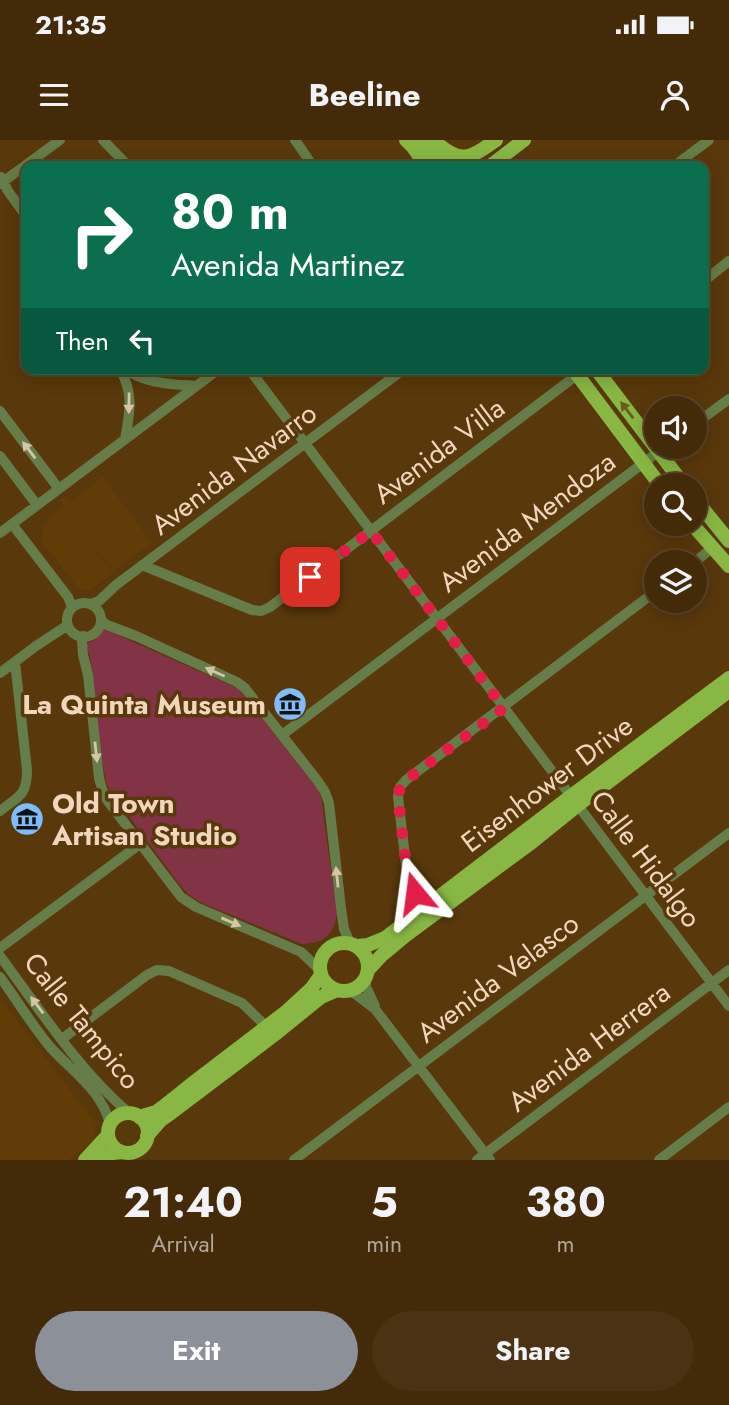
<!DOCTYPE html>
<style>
body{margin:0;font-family:Jost,sans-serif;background:#4a3212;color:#f1f3f6;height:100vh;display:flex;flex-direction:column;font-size:26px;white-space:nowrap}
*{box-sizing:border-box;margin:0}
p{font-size:23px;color:#afa79c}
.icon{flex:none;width:38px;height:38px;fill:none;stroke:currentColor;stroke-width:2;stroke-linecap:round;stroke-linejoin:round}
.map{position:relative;height:1020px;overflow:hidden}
.sheet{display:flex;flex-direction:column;background:#432a08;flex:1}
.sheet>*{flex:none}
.hud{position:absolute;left:21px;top:21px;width:688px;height:214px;border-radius:14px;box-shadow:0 4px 18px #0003,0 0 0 2px #5b4629;background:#0b6e4f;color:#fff;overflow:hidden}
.buttons{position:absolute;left:644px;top:256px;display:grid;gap:14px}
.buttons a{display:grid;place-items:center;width:63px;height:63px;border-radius:50%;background:#432a08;box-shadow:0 4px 18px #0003,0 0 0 2px #5b4629;font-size:35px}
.pin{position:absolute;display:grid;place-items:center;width:60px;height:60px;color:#fff;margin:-30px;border-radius:14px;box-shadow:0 4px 10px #0006}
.me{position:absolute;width:77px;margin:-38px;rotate:344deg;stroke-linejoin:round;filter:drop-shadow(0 0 5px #0008)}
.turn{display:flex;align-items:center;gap:24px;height:147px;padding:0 35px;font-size:32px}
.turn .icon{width:91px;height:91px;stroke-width:2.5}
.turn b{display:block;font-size:49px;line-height:60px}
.then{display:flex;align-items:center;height:66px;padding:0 35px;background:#0003;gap:14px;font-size:26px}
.eta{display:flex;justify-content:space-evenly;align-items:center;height:119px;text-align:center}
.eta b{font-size:42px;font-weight:700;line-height:49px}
.primary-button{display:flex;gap:14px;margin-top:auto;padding:14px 35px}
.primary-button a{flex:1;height:80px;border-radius:42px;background:#8c9099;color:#fff;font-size:28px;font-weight:700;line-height:80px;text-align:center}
.primary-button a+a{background:#4a3212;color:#f1f3f6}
.status{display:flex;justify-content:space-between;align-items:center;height:49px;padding:0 35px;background:#432a08;direction:ltr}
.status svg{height:19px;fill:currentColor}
header{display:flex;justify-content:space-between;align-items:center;height:91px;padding:0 35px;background:#432a08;font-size:32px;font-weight:700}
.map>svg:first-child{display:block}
</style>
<div class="status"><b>21:35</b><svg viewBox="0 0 49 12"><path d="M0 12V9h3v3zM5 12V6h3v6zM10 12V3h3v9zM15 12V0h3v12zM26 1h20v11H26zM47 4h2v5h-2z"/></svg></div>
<header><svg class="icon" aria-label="menu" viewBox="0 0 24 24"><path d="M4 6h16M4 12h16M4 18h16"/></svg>Beeline<svg class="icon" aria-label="person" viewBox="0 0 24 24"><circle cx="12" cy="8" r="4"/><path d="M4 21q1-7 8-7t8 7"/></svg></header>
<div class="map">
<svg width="729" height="1020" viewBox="0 0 729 1020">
<rect width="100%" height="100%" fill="#59380b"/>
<path fill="#623c07" d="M103 337 152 403 113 431 60 360 66 356 71 361Z
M64 366 113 433 89 451 80 450 41 400 43 388 49 377Z
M0 858 96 984 94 1001 68 1020H0Z"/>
<path fill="#823446" d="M104 489 239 549 316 647 321 657 337 775C333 796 323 803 302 804L200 762 188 754 180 745 113 655 107 645 104 632 90 517 86 504 95 500Z"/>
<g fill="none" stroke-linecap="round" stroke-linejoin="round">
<path stroke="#657d48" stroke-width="10" d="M103 0 128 26
M295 0 313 26
M674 26 709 0
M1 37 8 51 26 76
M0 44 60 0
M704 141 729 121
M120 229C134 254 130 272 125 299
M125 229C146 244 171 244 196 246
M249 229 729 866
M0 271 59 349
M695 284 729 259
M0 316 37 365
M12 384 68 457 72 467
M0 393 219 229
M695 422 712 408
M142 425 252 470 261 471 270 467 577 235
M67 480a17 17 0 1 1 34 0a17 17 0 1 1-34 0Z
M91 464 99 461 116 445 404 229
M101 480 107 485 136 496 237 542 245 548 317 640 325 652 329 663 341 768 344 789 350 803
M83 496 82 501 83 515 88 535 99 638 102 649 107 660 181 757 196 767 301 812 320 830
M0 533 36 506 68 485
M282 595 666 306
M0 671C19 656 27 656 27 630L15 522
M424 768 408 742 398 657 400 647 406 640 656 451
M0 808 140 704
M0 816C40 870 78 929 129 973
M0 837C17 860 33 887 51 908 73 932 102 951 110 984
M366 837V847L375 866
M350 850 375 869 490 1020
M62 899 147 835 157 830 169 831 242 863 271 891
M294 1020 729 693
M477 1020 729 830
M659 1020 729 967"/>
<path stroke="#88b843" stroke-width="14" d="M406 0 413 7 426 26
M421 0 446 26
M433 0C460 24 468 20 496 0
M490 26 524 0
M573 229 660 345
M596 229 684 345
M695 359 729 401
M691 383 729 426
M320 827a24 24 0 1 1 48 0a24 24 0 1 1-48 0Z
M357 806 368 805 385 798 571 656 729 538
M368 830 382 815 406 795 532 702 578 665 729 551
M108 993a20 20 0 1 1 40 0a20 20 0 1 1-40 0Z
M139 977 156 972 163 967 193 943 287 871 311 849 321 835
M147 996 161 980 171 973 274 895 321 857 337 850
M85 1020 108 995
M99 1020 113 1013 121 1012"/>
</g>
<defs><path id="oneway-solid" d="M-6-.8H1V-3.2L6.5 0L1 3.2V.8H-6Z" transform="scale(1.75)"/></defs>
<g fill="#d4c5a5">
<use href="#oneway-solid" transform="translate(129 263) rotate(91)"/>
<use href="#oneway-solid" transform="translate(29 310) rotate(-127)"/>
<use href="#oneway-solid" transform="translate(215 532) rotate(-156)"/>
<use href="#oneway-solid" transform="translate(96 612) rotate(84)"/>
<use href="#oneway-solid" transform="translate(337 737) rotate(-96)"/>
<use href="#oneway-solid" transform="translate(231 782) rotate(23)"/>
<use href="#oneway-solid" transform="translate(37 865) rotate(-127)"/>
</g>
<use fill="#675e1c" href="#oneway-solid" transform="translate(627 270) rotate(-127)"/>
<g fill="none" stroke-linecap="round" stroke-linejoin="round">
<path stroke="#e11d48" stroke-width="12" stroke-dasharray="0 21.6" d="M310 437 371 391 504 568 406 640 400 647 398 657 408 742 415 753"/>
</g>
<defs>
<g id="museum-disc" transform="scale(1.75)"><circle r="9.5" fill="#7fbdfa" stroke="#59380b"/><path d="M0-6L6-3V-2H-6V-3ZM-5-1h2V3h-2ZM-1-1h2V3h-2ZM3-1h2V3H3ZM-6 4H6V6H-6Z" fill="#111"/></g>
</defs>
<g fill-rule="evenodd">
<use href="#museum-disc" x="290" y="564"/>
<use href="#museum-disc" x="27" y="679"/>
</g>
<g text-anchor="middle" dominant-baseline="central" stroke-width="7" stroke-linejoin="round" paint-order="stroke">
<g font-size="28" fill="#f0d7bc" stroke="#59380b">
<text transform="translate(439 311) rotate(-37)">Avenida Villa</text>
<text transform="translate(234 329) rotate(-37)">Avenida Navarro</text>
<text transform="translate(527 382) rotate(-37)">Avenida Mendoza</text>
<text transform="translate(547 644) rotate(-37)">Eisenhower Drive</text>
<text transform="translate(646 719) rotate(53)">Calle Hidalgo</text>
<text transform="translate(498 838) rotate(-37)">Avenida Velasco</text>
<text transform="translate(82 881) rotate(51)">Calle Tampico</text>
<text transform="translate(589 907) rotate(-37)">Avenida Herrera</text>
</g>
<g font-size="28" font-weight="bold" fill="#f0d7bc" stroke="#59380b" text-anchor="end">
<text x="266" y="564">La Quinta Museum</text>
<text x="52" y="663" text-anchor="start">Old Town<tspan x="52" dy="32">Artisan Studio</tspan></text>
</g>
</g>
</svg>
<div class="buttons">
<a><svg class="icon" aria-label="sound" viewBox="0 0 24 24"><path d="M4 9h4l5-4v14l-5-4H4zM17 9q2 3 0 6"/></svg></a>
<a><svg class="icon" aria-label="search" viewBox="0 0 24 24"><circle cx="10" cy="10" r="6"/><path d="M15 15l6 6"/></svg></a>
<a><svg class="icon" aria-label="layers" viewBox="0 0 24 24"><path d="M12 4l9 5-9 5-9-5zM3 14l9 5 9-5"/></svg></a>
</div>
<div class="pin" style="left:310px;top:437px;background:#d93025"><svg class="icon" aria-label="arrive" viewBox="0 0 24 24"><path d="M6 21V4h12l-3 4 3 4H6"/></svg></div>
<svg class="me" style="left:415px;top:753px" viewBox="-20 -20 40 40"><path d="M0-17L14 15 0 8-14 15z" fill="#e11d48" stroke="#fff" stroke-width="4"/></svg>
<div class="hud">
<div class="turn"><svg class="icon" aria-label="right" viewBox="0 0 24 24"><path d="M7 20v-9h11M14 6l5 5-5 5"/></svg><div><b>80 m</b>Avenida Martinez</div></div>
<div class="then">Then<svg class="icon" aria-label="left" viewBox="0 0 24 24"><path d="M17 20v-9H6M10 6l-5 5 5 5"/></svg></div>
</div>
</div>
<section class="sheet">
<div class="eta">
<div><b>21:40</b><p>Arrival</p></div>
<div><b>5</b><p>min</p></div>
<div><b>380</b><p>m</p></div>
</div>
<div class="primary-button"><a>Exit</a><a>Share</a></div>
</section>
